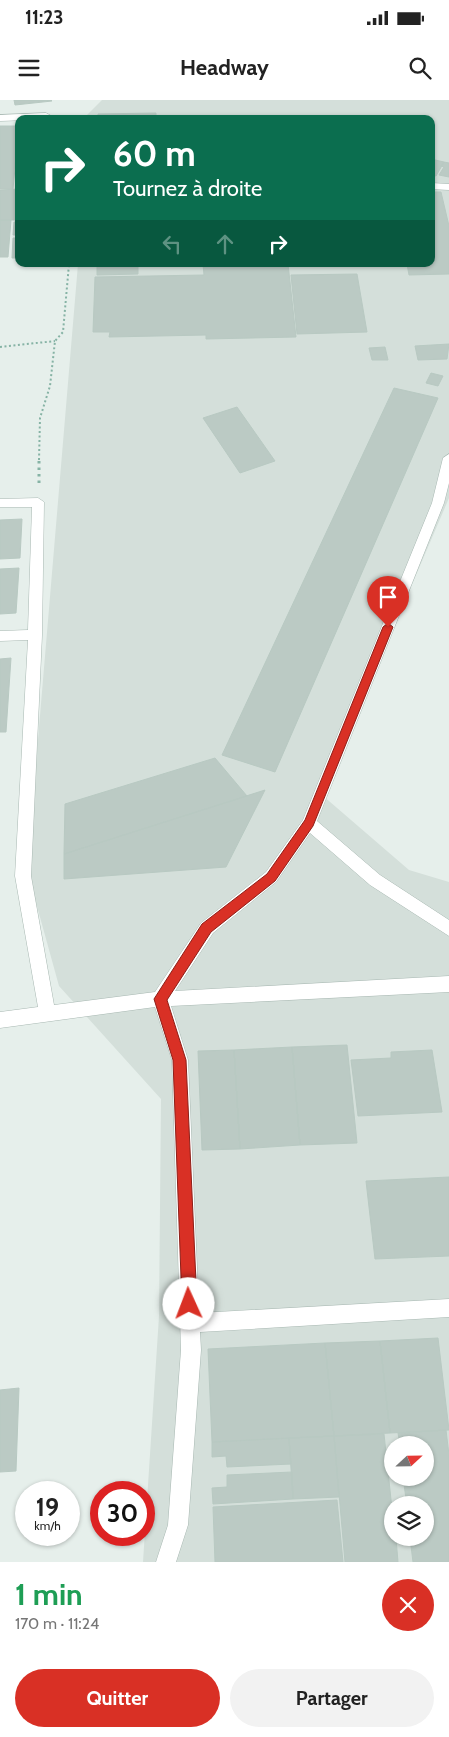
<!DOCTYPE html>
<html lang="fr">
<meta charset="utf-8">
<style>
body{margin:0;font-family:Cabin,sans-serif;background:#f2f2f2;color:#222;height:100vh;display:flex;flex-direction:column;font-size:19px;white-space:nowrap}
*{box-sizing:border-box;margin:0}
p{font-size:16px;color:#767676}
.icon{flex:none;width:28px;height:28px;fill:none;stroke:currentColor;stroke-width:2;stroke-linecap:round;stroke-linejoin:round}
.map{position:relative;height:1462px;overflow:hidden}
.details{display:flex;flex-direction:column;background:#fff;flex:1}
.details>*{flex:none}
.hud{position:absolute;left:15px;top:15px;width:420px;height:152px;border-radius:10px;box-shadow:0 1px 4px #0004;background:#0b6e4f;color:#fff;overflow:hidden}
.needle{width:32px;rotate:68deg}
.buttons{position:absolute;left:384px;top:1336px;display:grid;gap:10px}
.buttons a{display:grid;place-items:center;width:50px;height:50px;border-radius:50%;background:#fff;box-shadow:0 1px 4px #0004;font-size:25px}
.speed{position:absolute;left:15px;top:1381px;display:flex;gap:10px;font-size:25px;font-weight:700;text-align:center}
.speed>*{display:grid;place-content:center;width:65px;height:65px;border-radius:50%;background:#fff;box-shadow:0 1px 4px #0004;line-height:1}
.speed small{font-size:12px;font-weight:400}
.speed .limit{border:8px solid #d22;background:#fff;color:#111}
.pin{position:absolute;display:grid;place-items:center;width:42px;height:42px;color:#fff;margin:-51px -21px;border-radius:50% 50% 50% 0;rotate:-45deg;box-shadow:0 0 5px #0007}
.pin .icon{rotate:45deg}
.me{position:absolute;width:55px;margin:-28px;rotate:358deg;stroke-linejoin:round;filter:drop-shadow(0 0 4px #0008)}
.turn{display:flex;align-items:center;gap:18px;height:105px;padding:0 15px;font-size:22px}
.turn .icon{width:65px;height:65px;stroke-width:2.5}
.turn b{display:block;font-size:35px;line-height:42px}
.lanes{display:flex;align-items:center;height:48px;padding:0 15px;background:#0003;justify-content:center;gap:25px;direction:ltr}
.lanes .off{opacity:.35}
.round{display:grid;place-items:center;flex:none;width:52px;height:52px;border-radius:26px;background:#f2f2f2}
.head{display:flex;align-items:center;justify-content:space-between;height:85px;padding:0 15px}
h1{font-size:30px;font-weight:800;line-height:38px;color:#1e9e55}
.primary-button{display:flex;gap:10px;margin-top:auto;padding:10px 15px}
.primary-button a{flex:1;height:58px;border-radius:30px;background:#d93025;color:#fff;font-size:20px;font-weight:800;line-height:58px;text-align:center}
.primary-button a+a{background:#f2f2f2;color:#222}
.status{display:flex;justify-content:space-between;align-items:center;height:35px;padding:0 25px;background:#fff;direction:ltr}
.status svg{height:14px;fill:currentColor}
header{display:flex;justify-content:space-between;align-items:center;height:65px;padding:0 15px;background:#fff;font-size:22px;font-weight:800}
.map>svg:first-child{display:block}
</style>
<div class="status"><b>11:23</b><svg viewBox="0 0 49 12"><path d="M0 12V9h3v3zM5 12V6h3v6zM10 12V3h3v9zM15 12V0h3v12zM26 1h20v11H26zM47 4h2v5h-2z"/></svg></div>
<header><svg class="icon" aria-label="menu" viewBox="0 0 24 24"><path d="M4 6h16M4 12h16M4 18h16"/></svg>Headway<svg class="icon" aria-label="search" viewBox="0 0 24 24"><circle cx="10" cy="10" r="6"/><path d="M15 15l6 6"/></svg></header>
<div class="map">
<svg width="449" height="1462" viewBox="0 0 449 1462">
<rect width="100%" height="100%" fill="#e6efeb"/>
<path fill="#d4dfda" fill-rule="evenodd" d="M102 0H449V398L322 695 409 770 449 782V1462H143L159 1216 161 999 59 886 27 770 78 164H431V19H83ZM392 1345H425V1378H392ZM392 1405H425V1438H392Z"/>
<path fill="#bbcac4" stroke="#b8c9c2" d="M14 0H51L52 1 15 5Z
M156 13V19H98V14Z
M0 26H19L13 89H0Z
M431 59 444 62 436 76 431 75Z
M444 62 449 63V77L439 75 444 67 441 66Z
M19 89V120H0V90Z
M431 92H441L449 126V174L409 175 407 164H431Z
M0 120H11L8 157H0Z
M14 122H19V135H13Z
M13 138H19V158H12Z
M97 164H138V174L97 175Z
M203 164H288L296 237 206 239V235L109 237 110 232H93L95 177 204 175Z
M357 174 367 232 297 234 291 175Z
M449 244 447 259 418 260 415 246Z
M385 247 388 260H372L369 248Z
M431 273 443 276 438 286 426 283Z
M394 288 438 298 275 672 222 655Z
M237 307 275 361 240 373 203 318Z
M22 419 20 458 0 459V420Z
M19 468 16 513 0 514V469Z
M11 558 6 632H0V559Z
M215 658 247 696 64 754 65 704Z
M265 690 226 767 64 779V754Z
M347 945 357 1043 300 1045 292 947Z
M292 947 300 1045 240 1049 234 950Z
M234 950 240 1049 202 1050 198 951Z
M432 950 442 1012 358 1016 351 960 391 958V952Z
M449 1077V1156L375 1159 366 1081Z
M438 1238 449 1330 390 1333 380 1241Z
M380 1241 390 1333 334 1336 325 1243Z
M325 1243 334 1336 212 1342 208 1249Z
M19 1288 16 1371 0 1372V1290Z
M446 1330 449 1355V1462H413L410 1438H425V1405H407L403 1378H425V1345H400L398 1333Z
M384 1334 392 1409V1438H396L398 1462H345L334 1336Z
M334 1336 339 1397 293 1399 289 1338Z
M289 1338 291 1364 227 1367 226 1356 212 1357V1342Z
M292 1372 293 1399 213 1404 212 1388 227 1387V1375Z
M337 1400 343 1462H215L213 1407Z"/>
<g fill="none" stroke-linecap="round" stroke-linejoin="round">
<g stroke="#a8b8b2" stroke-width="1">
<path id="minor" d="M46 13 57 19 0 21V15Z
M431 83 449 84V90L431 89Z
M449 354V383L444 403 317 721 380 775 449 820V836L370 785 310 733 276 782 213 833 175 891 449 876V892L171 906 188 960 199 1213 449 1199V1217L200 1232 201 1250 188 1425 176 1462H156L168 1425 181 1250 172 960 155 907 0 928V912L38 907 15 776 28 540 0 541V531L28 530 32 407H0V399L38 398 44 402 42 535 31 776 54 905 155 892 201 823 266 772 303 720 432 403 443 358Z"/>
</g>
<path stroke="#86b3a5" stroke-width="2" stroke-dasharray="2 2.5" stroke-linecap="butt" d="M0 247 55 241
M39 360 40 318 50 286 55 241 63 232 69 164"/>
<path stroke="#86b3a5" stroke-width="3" stroke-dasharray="2.5 4" stroke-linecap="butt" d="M39 383V359"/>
<use href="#minor" fill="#fff" fill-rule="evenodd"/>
</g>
<path fill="#d93025" stroke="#8d1f18" d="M388 523 393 527 313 726 275 781 211 832 167 900 186 960 197 1204 194 1209 189 1211 184 1209 182 1204 173 960 154 899 202 824 267 774 305 720 383 527Z"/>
</svg>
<div class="buttons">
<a><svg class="needle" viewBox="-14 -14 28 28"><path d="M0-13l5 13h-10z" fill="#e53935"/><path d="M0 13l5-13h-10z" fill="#767676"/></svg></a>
<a><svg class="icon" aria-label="layers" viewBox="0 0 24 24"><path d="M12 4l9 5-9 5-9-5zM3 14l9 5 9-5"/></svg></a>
</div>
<div class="speed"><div>19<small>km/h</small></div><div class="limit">30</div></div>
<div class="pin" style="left:388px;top:527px;background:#d93025"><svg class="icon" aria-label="arrive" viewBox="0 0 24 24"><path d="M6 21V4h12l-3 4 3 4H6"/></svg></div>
<svg class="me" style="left:189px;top:1204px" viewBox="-20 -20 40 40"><circle r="19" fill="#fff"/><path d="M0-13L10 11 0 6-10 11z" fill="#d93025"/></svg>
<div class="hud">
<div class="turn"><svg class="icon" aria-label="right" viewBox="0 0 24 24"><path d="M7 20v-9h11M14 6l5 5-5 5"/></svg><div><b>60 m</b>Tournez à droite</div></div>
<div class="lanes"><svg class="icon off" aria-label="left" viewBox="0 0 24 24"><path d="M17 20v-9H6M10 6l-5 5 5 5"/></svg><svg class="icon off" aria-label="ahead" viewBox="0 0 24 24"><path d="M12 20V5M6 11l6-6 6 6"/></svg><svg class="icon" aria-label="right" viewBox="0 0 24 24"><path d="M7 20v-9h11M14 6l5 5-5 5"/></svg></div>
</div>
</div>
<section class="details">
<div class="head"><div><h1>1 min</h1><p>170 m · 11:24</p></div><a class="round" style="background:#d93025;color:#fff"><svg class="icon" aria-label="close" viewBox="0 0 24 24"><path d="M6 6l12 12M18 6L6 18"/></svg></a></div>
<div class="primary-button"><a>Quitter</a><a>Partager</a></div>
</section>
